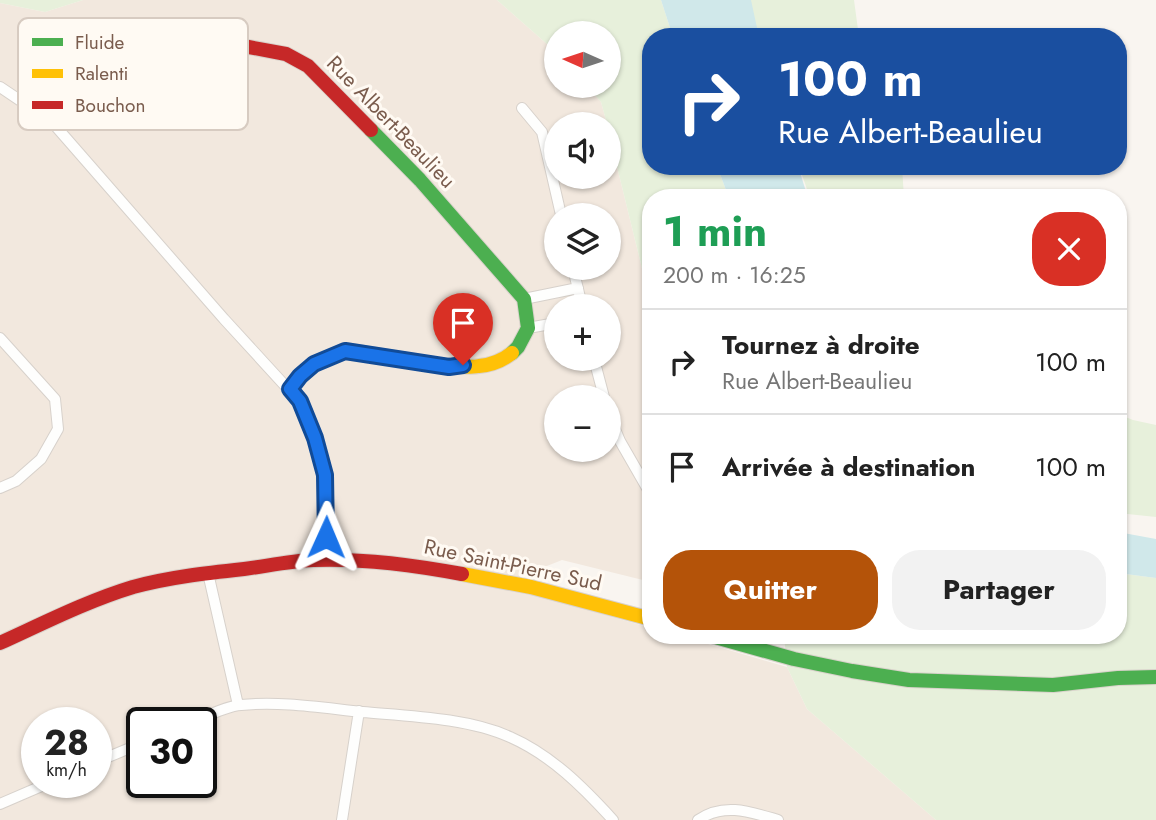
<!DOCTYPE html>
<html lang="fr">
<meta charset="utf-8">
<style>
body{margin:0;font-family:Jost,sans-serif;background:#f2f2f2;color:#222;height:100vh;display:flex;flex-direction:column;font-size:26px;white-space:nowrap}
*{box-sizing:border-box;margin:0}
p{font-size:23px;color:#767676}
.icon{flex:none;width:38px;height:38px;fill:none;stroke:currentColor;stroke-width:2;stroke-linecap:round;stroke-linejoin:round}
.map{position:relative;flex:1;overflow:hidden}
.sheet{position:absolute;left:642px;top:189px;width:485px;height:455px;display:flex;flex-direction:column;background:#fff;border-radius:28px;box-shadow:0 2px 5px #0004}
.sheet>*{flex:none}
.hud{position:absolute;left:642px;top:28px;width:485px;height:147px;border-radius:28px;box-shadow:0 2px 5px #0004;background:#1a4fa0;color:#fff;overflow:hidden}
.needle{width:46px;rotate:273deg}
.tools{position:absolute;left:544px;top:21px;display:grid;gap:14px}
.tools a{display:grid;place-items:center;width:77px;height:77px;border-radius:50%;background:#fff;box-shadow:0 2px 5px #0004;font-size:35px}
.speed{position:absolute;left:21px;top:707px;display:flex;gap:14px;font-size:35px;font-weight:700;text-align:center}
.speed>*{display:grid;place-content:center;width:91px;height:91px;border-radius:50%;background:#fff;box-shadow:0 2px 5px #0004;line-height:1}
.speed small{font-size:18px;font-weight:400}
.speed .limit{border:4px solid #111;border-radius:10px;background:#fff;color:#111}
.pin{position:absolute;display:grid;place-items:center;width:60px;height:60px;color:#fff;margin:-72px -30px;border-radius:50% 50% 50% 0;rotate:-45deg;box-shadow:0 0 7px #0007}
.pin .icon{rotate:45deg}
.me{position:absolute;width:77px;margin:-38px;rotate:1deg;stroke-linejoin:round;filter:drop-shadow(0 0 5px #0008)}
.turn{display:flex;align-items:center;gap:24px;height:147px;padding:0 21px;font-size:32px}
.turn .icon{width:91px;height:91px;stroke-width:2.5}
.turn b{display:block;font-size:49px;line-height:60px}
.round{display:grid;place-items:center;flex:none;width:74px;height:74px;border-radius:28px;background:#f2f2f2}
.summary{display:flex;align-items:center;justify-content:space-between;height:119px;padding:0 21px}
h1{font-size:42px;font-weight:700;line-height:52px;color:#1e9e55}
.cta{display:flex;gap:14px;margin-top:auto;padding:14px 21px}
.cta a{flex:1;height:80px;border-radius:28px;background:#b45309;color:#fff;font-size:28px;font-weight:700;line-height:80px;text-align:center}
.cta a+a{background:#f2f2f2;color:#222}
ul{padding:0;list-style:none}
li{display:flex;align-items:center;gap:21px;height:105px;padding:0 21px;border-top:2px solid #e0e0e0}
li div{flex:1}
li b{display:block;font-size:26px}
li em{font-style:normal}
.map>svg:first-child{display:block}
</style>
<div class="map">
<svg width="1156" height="820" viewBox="0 0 1156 820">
<rect width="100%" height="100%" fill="#f9f5f0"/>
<path fill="#f2e8de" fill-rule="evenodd" d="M83 0H497L556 52V86H587L601 102 607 124H556V177H609V134L651 305V582L562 560 499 585 651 628V635H677L787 667 807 709 936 820H0V3L45 12ZM556 215H609V268H556ZM556 306H609V359H556ZM556 397H609V450H556ZM37 723H96V782H37ZM142 723H201V782H142Z"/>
<path fill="#e7f0db" d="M0 0H83L45 12 0 3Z
M497 0H661L673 37H651V166H717L729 198H651V305L609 134V124H607L601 102 587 86H609V33H556V52Z
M743 0H854L859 37H754Z
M799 166H902L904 198H810Z
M1118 414 1133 420 1156 425V517L1118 513Z
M1118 573 1156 578V820H936L807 709 787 667 784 635H1118Z"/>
<path fill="#d0e8ea" d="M661 0H751L759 37H673Z
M717 166H798L808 198H729Z
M1118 532 1156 539V578L1118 573Z"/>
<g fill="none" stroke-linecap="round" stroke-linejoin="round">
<g stroke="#d7d1cb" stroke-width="12">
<path id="street" d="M0 87 52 122 224 319 300 402 315 438 325 475 326 515 325 559
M522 108 542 132 561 215
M573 268 582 306
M524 299 578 288
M528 328 556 323
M0 338 55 399 58 429 41 459 16 481 0 488
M594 359 604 397
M609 415 620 441 651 495
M208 573 238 705
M191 723C205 717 226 706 241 705 282 701 323 708 363 712 409 716 469 718 510 737 551 755 583 787 613 820
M96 762 142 743
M0 804 51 782
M342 820 359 711
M698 820C724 802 751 812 778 820"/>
</g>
<g stroke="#d9d2cb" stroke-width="16">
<path id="fast" d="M371 130 420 180 524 299 528 328 518 347 512 353
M708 635 794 659 852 671 909 680 1053 685 1118 678 1156 677"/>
</g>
<g stroke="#d9d2cb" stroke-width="16">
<path id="slow" d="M290 389 300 376 314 364 345 350 449 367C460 365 470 368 479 366 491 365 503 360 512 353
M462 574 531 587 651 619"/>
</g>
<g stroke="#d9d2cb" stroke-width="16">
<path id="jam" d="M52 122 119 81 192 50 238 45 286 54 308 66 371 130
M0 643C44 623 87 601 133 587 170 577 207 573 244 569 267 566 290 561 313 560 362 558 414 565 462 574"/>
</g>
<use href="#street" stroke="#fefefd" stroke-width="10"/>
<use href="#fast" stroke="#4caf50" stroke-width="14"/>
<use href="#slow" stroke="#ffc107" stroke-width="14"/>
<use href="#jam" stroke="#c62828" stroke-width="14"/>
</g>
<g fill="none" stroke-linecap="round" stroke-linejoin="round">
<g stroke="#114b97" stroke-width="18">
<path id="route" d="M326 537 325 475 315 438 300 401 290 389 300 376 314 364 345 351 449 367 463 365"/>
</g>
<use href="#route" stroke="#1a73e8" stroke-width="12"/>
</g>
<g text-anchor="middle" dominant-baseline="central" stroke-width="6" stroke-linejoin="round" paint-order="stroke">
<g font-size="21" fill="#7a5c4d" stroke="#fffaf3">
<text transform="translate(391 122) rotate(46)">Rue Albert-Beaulieu</text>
<text transform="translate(513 565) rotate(12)">Rue Saint-Pierre Sud</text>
</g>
</g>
<rect x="18" y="18" width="230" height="112" rx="10" fill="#fffaf3" stroke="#d7cbc1" stroke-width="2"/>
<rect x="32" y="38" width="31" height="8" fill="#4caf50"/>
<rect x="32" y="69" width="31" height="9" fill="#ffc107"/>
<rect x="32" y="101" width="31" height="8" fill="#c62828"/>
<g font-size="19" fill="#7a5c4d">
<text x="75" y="49">Fluide</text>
<text x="75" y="80">Ralenti</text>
<text x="75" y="112">Bouchon</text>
</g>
</svg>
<div class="tools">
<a><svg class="needle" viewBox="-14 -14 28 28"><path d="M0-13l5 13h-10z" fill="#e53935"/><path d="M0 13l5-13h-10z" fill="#767676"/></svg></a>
<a><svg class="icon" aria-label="sound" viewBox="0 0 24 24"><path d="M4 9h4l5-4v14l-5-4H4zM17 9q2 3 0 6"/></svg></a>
<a><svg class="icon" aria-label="layers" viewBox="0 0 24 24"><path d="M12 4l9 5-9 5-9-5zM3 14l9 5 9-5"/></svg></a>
<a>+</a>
<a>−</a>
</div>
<div class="speed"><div>28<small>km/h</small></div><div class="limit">30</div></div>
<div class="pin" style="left:463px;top:365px;background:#d93025"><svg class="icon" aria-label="arrive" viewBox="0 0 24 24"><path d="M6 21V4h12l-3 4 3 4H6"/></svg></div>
<svg class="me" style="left:326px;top:537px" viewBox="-20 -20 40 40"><path d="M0-17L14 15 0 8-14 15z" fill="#1a73e8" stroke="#fff" stroke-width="4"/></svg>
<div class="hud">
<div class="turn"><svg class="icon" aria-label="right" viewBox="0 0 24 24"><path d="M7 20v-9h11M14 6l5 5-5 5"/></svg><div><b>100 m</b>Rue Albert-Beaulieu</div></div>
</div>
<section class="sheet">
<div class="summary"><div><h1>1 min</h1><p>200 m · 16:25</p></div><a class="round" style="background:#d93025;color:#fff"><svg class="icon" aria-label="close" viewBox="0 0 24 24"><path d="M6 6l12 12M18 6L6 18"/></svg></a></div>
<ul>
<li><svg class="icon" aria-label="right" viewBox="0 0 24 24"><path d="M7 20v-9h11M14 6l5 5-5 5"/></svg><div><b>Tournez à droite</b><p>Rue Albert-Beaulieu</p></div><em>100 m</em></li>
<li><svg class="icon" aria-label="arrive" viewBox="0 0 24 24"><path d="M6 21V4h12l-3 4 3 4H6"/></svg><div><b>Arrivée à destination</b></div><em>100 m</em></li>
</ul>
<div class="cta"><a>Quitter</a><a>Partager</a></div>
</section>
</div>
